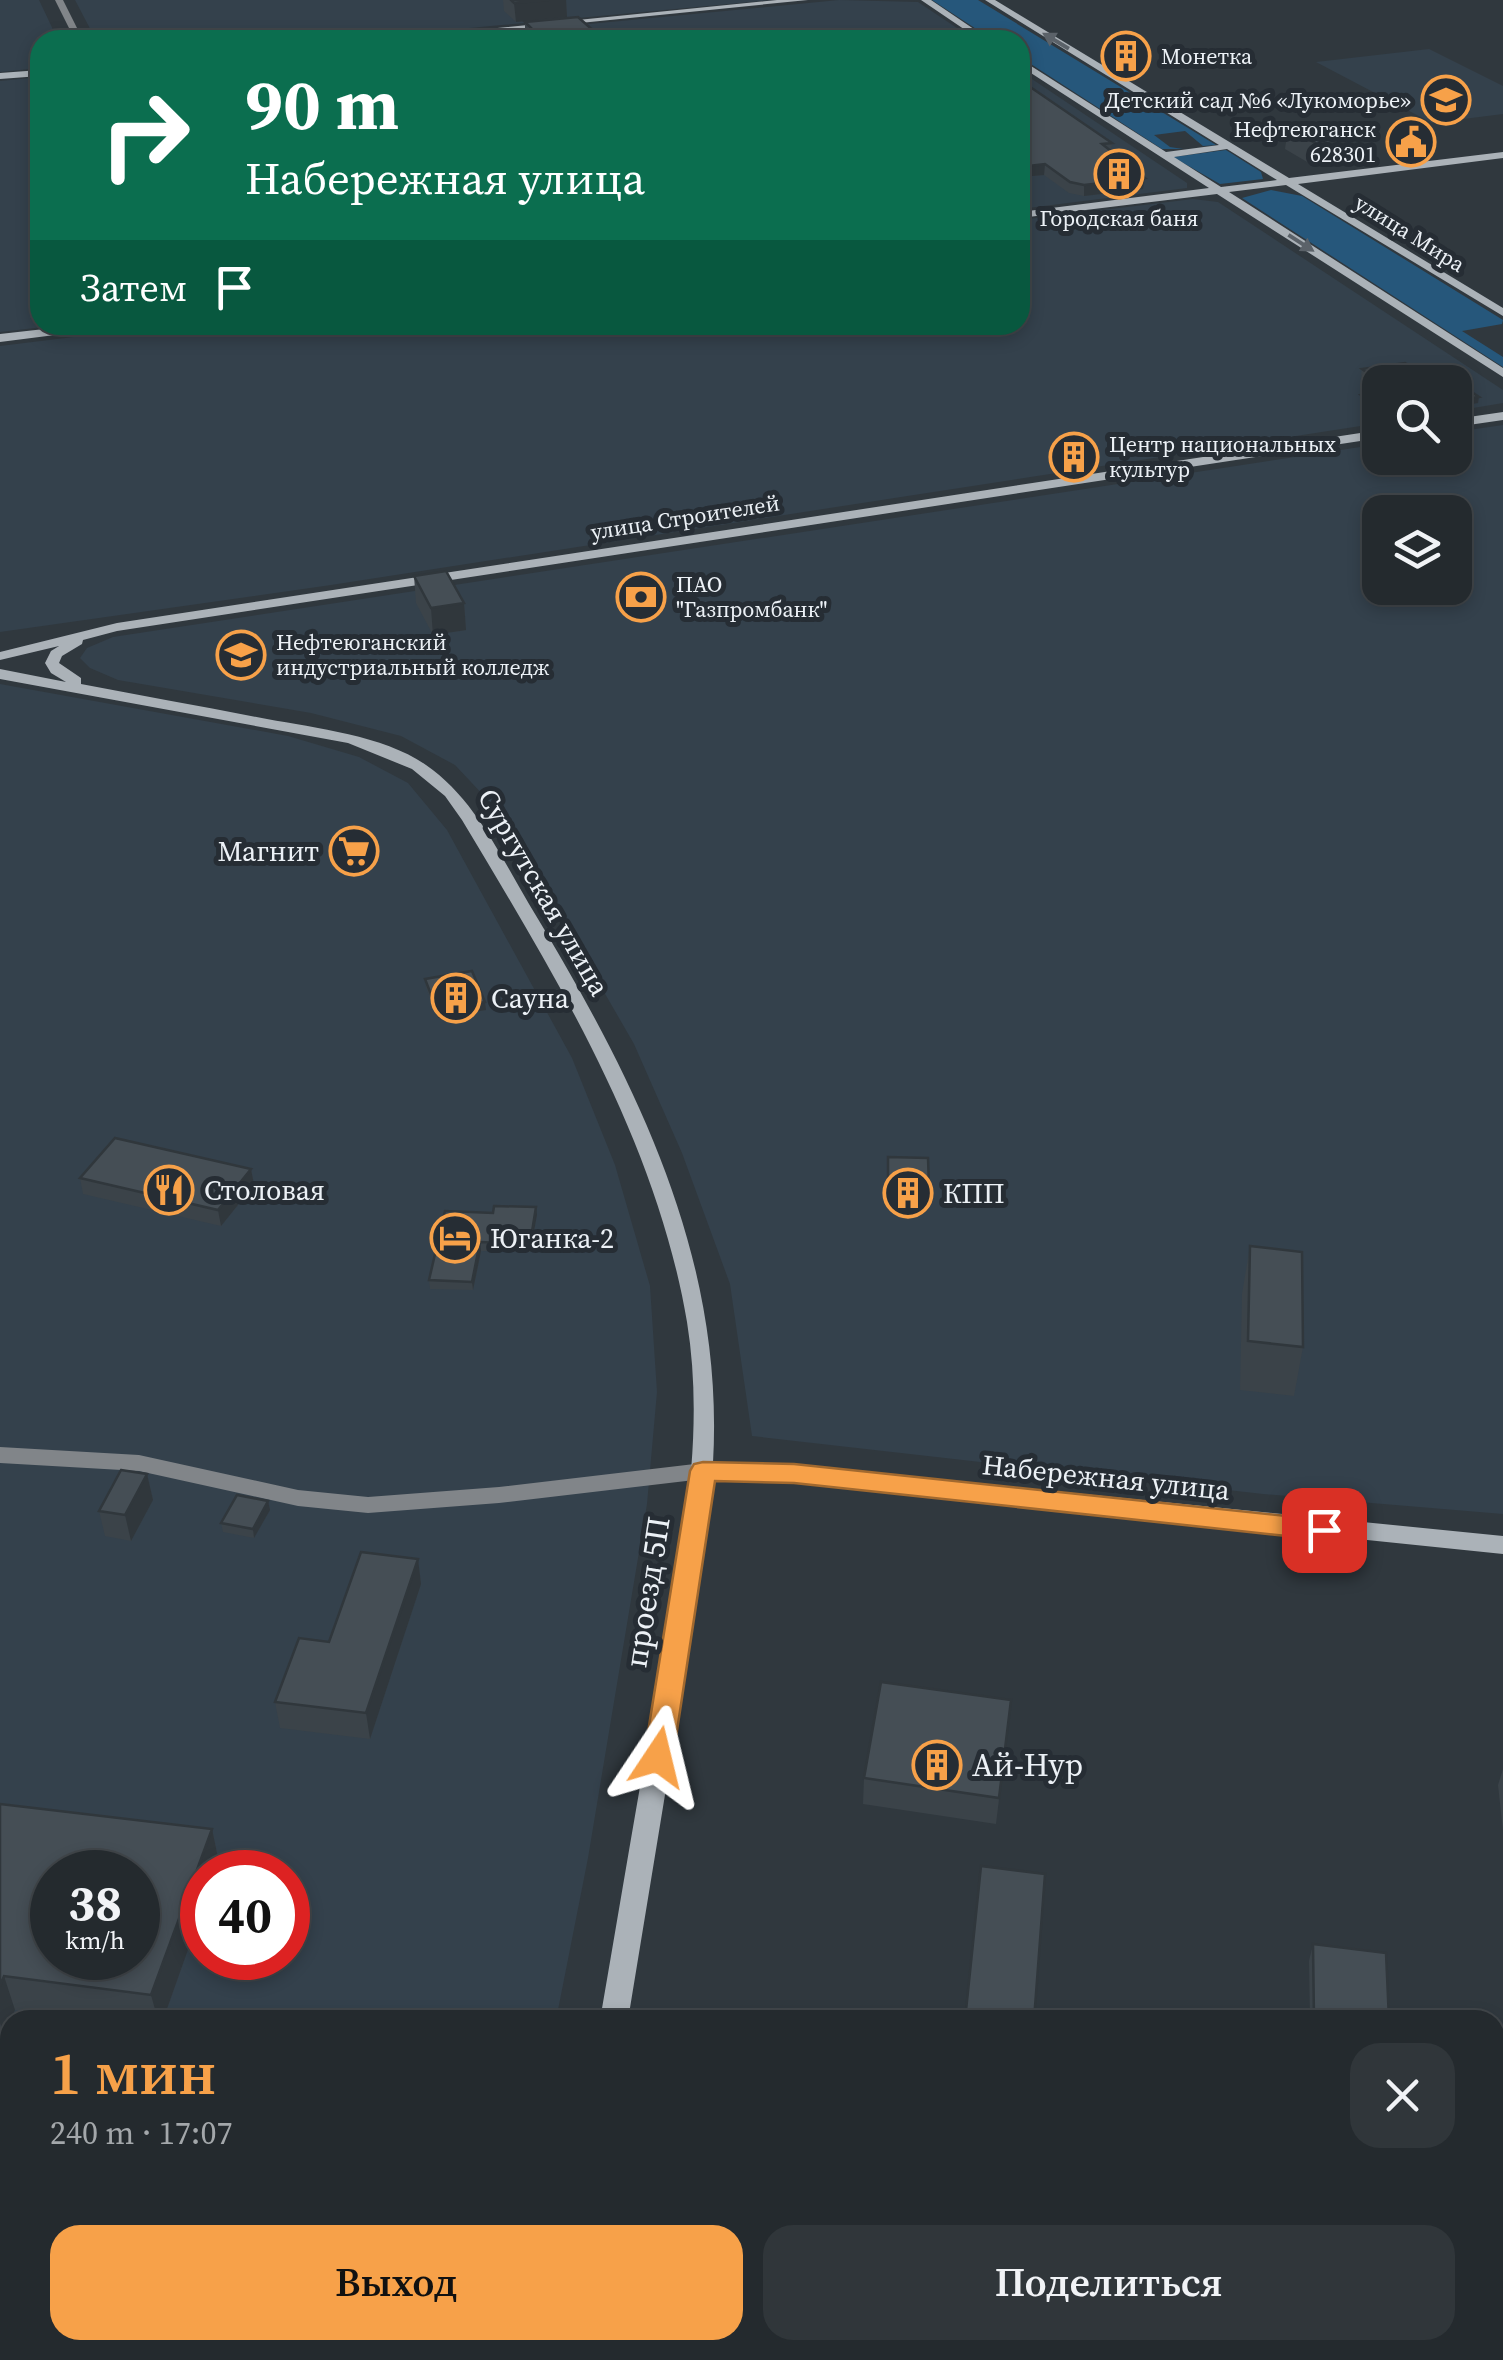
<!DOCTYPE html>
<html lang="ru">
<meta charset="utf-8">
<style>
body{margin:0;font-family:"Source Serif 4",serif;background:#30363a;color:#f1f3f6;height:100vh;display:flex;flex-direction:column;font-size:38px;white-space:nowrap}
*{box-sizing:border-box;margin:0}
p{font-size:32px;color:#a3a7aa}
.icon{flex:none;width:55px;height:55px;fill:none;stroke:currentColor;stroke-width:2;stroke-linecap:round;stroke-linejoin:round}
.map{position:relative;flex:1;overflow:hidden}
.drawer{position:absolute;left:0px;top:2010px;width:1505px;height:350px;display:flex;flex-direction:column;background:#242a2e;border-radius:30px 30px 0 0;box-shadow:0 5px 15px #0003,0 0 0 2px #41464a}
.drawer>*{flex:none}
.hud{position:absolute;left:30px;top:30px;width:1000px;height:305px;border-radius:30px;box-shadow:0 5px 15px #0003,0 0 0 2px #41464a;background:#0b6e4f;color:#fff;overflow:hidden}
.buttons{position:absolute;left:1362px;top:365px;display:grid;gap:20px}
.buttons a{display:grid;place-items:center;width:110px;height:110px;border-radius:20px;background:#242a2e;box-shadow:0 5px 15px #0003,0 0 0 2px #41464a;font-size:50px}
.speed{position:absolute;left:30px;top:1850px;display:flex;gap:20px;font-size:50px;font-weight:700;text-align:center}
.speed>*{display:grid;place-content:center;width:130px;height:130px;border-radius:50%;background:#242a2e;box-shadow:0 5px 15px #0003,0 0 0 2px #41464a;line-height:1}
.speed small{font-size:25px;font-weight:400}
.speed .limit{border:15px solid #d22;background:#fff;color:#111}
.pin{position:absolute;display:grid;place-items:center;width:85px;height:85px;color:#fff;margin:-42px;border-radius:20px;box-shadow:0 5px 15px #0006}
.me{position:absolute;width:110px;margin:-55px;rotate:10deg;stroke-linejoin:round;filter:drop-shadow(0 0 8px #0008)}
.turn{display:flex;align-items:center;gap:35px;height:210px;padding:0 50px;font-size:45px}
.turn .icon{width:130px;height:130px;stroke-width:2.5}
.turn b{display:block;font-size:70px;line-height:85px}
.then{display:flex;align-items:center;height:95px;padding:0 50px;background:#0003;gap:20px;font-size:38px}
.round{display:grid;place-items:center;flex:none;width:105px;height:105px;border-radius:30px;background:#30363a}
.head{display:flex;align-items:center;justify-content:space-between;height:170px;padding:0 50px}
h1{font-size:60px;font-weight:600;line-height:75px;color:#f7a149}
.button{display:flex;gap:20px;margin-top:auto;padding:20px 50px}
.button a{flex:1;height:115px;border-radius:30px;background:#f7a149;color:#111;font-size:40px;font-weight:600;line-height:115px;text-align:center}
.button a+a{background:#30363a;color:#f1f3f6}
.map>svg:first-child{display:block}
</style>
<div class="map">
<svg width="1503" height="2360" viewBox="0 0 1503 2360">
<rect width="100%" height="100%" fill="#30383e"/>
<path fill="#34414c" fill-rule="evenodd" d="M0 0H39L58 40H40V68L0 72Z
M75 0H771L340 40H96Z
M839 0 918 2 975 40H423Z
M1429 49 1503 86V114L1432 123 1316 62Z
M1020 71 1187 183V188L1020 209Z
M40 77V325H61L0 332V81Z
M1193 199 1218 202 1503 390V403L1455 411V382H1380V423L331 585 0 632V346L171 325H1020V220Z
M1503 425V1514L1263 1494 752 1436 730 1284 682 1153 634 1044 502 815 455 765 401 736 311 713 118 680 90 668 80 658 87 648 113 637 1380 444V458H1455V432ZM1380 512H1455V588H1380Z
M0 684 288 736 359 757 408 783 447 830 572 1058 615 1165 650 1286 657 1392 647 1504 588 1858 556 2020H10V2350H491L489 2360H0ZM52 1872H138V1958H52ZM202 1872H288V1958H202Z
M1495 2144H1503V2360H1261V2350H1495Z"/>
<path fill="#26577b" d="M932 0H978L1216 145 1203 146 1185 131 1154 135 1170 147 1183 149H1162L1020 57V40H993Z
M1226 150 1261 172 1263 179 1220 184 1173 157Z
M1271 190 1302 196 1503 320 1502 324 1462 331 1503 357V367L1242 198Z"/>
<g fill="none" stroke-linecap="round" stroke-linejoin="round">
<path fill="#818589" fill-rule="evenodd" d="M55 0H63L83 40H75Z
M0 1447 139 1455 298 1490 368 1497 499 1487 703 1463 711 1465 714 1471 711 1477 703 1479 499 1503 368 1513 298 1506 139 1471 0 1463Z"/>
<path fill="#abb2b8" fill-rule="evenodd" d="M777 0H808L410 40H378Z
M921 0H931L990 40H980Z
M985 0H995L1289 178 1503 152V158L1298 184 1503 308V316L1286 185 1229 192 1503 368V377L1217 194 1020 218V212L1209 188 1020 66V59L1166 152 1219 145ZM1227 149 1277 180 1221 187 1174 157Z
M40 70V76L0 79V73Z
M80 325H116L110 328 0 342V334Z
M1503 412V420L1455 427V419Z
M1380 430V438L117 631 83 640 82 644 62 656 59 663 81 678V684C143 696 205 707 267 719 316 728 385 736 426 765 474 798 500 855 529 904 634 1078 725 1254 713 1463L793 1465 1503 1536V1554L793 1481 712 1479 698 1594 628 2020H600C619 1910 637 1801 657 1691 678 1571 707 1444 687 1322 656 1139 556 977 462 820L445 796 412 769 348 743 0 679V669L66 682 51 673 45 663 51 651 59 646 0 660V652L117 623Z
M544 2350H576L574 2360H542Z"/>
</g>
<path fill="#3b4349" d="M503 0H566L567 17 516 22 504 11Z
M525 22 596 33V40H534L525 32Z
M1020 80 1112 143 1111 151 1145 178 1143 189 1084 196 1069 193 1044 175 1020 177Z
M1288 128 1352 140 1349 161 1314 166 1285 149Z
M1362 369 1438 382H1380V389L1361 375Z
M1380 392V415L1360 401 1361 395Z
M414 576 464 603 466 630 433 635 416 603Z
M425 979 486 1010 438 1018 426 987Z
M888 1157 929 1186 928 1203 888 1201Z
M251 1169 254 1185 221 1226 83 1194 80 1178Z
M445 1211 537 1215 530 1252 481 1251 473 1290 430 1289 429 1280Z
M1250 1246 1303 1347 1294 1396 1240 1390 1242 1294Z
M147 1474 153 1500 131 1541 105 1536 99 1511Z
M268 1501 270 1510 254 1538 223 1532 221 1523Z
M418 1559 421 1584 370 1739 280 1728 275 1702 329 1642Z
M1011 1700 996 1824 863 1804 864 1778Z
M1503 1769V1831L1498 1785Z
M0 1804 212 1829 219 1863 216 1872H202V1910L163 2020H95L15 2010 4 2036 0 2035Z
M1313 1944 1389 2020H1310L1309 1961Z"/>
<path fill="#30373c" d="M549 0H566L567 17 516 22 514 3Z
M596 33V40H542L541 38Z
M1352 140 1349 161 1314 166 1317 144Z
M1045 164 1044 175 1020 177V167Z
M1145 178 1143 189 1084 196V185Z
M304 325H334V326L305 329Z
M1479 397 1478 403 1455 407V400Z
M464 603 466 630 433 635 431 608Z
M485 1002 486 1010 438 1018 437 1010Z
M251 1169 254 1185 221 1226 218 1210Z
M536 1207 537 1215 530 1252V1244Z
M480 1242 481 1251 473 1290 472 1282Z
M147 1474 153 1500 131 1541 125 1515Z
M268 1501 270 1510 254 1538 253 1529Z
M418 1559 421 1584 370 1739 366 1713Z
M212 1829 219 1863 216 1872H202V1910L163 2020H158L151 1995Z
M4 1976 15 2010 4 2036 0 2023V1986Z"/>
<path fill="#454e55" stroke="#30373c" stroke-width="2.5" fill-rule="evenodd" d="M511 0H549L514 3Z
M578 17 596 33 541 38 525 22Z
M1020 80 1112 143 1102 144 1145 178 1084 185 1070 182 1045 164 1020 167Z
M1322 124 1352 140 1317 144 1288 128Z
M1405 363 1438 382H1381L1362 369Z
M1455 381 1479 397 1455 400V382H1443Z
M1380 392V408L1361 395Z
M446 571 464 603 431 608 414 576Z
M472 971 485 1002 437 1010 425 979Z
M115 1138 251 1169 218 1210 80 1178Z
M888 1157 928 1158 929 1186 888 1185Z
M494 1206 536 1207 530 1244 480 1242 472 1282 429 1280 445 1211 493 1213Z
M1250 1246 1302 1252 1303 1347 1248 1341Z
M121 1470 147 1474 125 1515 99 1511Z
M237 1495 268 1501 253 1529 221 1523Z
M361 1552 418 1559 366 1713 275 1702 299 1638 329 1642Z
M881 1682 1011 1700 999 1798 864 1778Z
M0 1804 212 1829 151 1995 4 1976 0 1986ZM52 1872H138V1958H52Z
M981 1866 1045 1874 1034 2020H965Z
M1313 1944 1386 1953 1389 2020H1314Z
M1000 2350H1118V2360H999Z"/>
<defs><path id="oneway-solid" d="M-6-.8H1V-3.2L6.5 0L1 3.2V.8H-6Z" transform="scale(2.5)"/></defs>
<g fill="#5b6269">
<use href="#oneway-solid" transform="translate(1056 41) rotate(-149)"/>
<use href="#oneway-solid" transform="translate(1301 243) rotate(33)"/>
</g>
<path fill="#f7a149" stroke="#a1692f" stroke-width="2.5" d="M703 1462 794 1464 1324 1520 1334 1523 1338 1530 1334 1537 1324 1540 794 1483 715 1481 673 1757 669 1766 658 1769 648 1766 644 1757 690 1471 694 1464Z"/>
<defs>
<g id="building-ring" transform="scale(2.5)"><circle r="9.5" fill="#262d34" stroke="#f7a149" stroke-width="1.5"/><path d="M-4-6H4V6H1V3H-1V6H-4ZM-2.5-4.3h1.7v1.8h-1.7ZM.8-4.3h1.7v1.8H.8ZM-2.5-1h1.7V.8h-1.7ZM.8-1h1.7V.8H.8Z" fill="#f7a149"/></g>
<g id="school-ring" transform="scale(2.5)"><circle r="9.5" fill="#262d34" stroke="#f7a149" stroke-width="1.5"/><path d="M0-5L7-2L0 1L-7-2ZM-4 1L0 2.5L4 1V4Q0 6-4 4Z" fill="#f7a149"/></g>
<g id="civic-ring" transform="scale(2.5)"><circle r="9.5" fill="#262d34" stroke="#f7a149" stroke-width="1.5"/><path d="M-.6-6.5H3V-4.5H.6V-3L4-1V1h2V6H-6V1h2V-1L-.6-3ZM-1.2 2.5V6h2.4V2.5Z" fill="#f7a149"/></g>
<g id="bank-ring" transform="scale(2.5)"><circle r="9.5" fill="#262d34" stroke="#f7a149" stroke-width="1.5"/><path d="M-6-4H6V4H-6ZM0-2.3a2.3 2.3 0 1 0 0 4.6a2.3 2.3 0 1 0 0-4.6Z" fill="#f7a149"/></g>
<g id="university-ring" transform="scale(2.5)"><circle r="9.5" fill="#262d34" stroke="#f7a149" stroke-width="1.5"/><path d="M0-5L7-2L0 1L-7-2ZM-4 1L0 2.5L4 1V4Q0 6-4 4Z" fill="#f7a149"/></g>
<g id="supermarket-ring" transform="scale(2.5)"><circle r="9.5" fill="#262d34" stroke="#f7a149" stroke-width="1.5"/><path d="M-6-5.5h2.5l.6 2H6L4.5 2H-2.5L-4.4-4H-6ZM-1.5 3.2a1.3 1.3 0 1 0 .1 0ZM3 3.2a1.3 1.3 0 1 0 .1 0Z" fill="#f7a149"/></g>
<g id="restaurant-ring" transform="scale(2.5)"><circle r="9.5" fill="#262d34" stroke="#f7a149" stroke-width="1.5"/><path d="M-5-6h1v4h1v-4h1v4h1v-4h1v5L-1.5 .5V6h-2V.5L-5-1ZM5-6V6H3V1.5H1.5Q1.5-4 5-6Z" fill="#f7a149"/></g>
<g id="hotel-ring" transform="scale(2.5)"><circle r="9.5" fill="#262d34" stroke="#f7a149" stroke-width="1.5"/><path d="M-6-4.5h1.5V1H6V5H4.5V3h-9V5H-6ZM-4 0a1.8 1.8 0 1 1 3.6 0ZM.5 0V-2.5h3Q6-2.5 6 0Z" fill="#f7a149"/></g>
</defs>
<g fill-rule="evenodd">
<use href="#building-ring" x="1126" y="56"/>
<use href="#school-ring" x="1446" y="100"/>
<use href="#civic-ring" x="1411" y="142"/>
<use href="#building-ring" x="1119" y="174"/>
<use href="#building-ring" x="1074" y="457"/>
<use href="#bank-ring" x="641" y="597"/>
<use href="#university-ring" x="241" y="655"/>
<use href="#supermarket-ring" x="354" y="851"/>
<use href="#building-ring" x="456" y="998"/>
<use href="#restaurant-ring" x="169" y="1190"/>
<use href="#building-ring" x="908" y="1193"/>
<use href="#hotel-ring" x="455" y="1238"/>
<use href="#building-ring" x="937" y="1765"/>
</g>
<g text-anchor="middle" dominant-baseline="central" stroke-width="10" stroke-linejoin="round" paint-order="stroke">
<g font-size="22" fill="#ecf1f6" stroke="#262d34" text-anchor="start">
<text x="1161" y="56">Монетка</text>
<text x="1411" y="100" text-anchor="end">Детский сад №6 «Лукоморье»</text>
<text x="1376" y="129" text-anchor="end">Нефтеюганск<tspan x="1376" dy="25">628301</tspan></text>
<text x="1119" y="218" text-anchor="middle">Городская баня</text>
<text x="1109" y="444">Центр национальных<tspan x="1109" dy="25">культур</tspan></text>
<text x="676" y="584">ПАО<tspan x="676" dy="25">"Газпромбанк"</tspan></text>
<text x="276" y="642">Нефтеюганский<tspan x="276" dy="25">индустриальный колледж</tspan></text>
</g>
<g font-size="22" fill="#ecf1f6" stroke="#262d34">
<text transform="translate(1410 233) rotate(32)">улица Мира</text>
<text transform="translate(685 517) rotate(-9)">улица Строителей</text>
</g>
<g font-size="28" fill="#ecf1f6" stroke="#262d34" text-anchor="start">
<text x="319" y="851" text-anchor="end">Магнит</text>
<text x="491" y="998">Сауна</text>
<text x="204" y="1190">Столовая</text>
<text x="943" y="1193">КПП</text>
<text x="490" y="1238">Юганка-2</text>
</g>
<g font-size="28" fill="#ecf1f6" stroke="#262d34">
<text transform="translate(544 892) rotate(60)">Сургутская улица</text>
<text transform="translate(1106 1477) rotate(6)">Набережная улица</text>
</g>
<g font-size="32" fill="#ecf1f6" stroke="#262d34">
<text transform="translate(647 1592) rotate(-81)">проезд 5П</text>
</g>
<g font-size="32" fill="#ecf1f6" stroke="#262d34" text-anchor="start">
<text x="972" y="1765">Ай-Нур</text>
</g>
</g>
</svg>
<div class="buttons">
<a><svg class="icon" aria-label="search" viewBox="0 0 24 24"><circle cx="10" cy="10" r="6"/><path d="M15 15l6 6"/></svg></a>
<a><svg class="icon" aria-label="layers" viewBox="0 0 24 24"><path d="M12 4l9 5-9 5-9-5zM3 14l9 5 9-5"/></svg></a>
</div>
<div class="speed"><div>38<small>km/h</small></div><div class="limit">40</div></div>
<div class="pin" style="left:1324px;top:1530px;background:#d93025"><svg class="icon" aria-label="arrive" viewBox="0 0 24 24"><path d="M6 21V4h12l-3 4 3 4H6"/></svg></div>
<svg class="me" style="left:658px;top:1757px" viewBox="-20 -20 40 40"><path d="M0-17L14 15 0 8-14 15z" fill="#f7a149" stroke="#fff" stroke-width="4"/></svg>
<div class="hud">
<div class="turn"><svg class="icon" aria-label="right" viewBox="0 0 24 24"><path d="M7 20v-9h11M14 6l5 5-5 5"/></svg><div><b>90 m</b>Набережная улица</div></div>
<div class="then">Затем<svg class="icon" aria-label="arrive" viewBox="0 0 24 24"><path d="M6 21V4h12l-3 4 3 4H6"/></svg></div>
</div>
<section class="drawer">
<div class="head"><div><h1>1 мин</h1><p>240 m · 17:07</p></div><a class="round"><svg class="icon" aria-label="close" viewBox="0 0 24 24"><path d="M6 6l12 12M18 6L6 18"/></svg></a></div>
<div class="button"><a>Выход</a><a>Поделиться</a></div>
</section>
</div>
